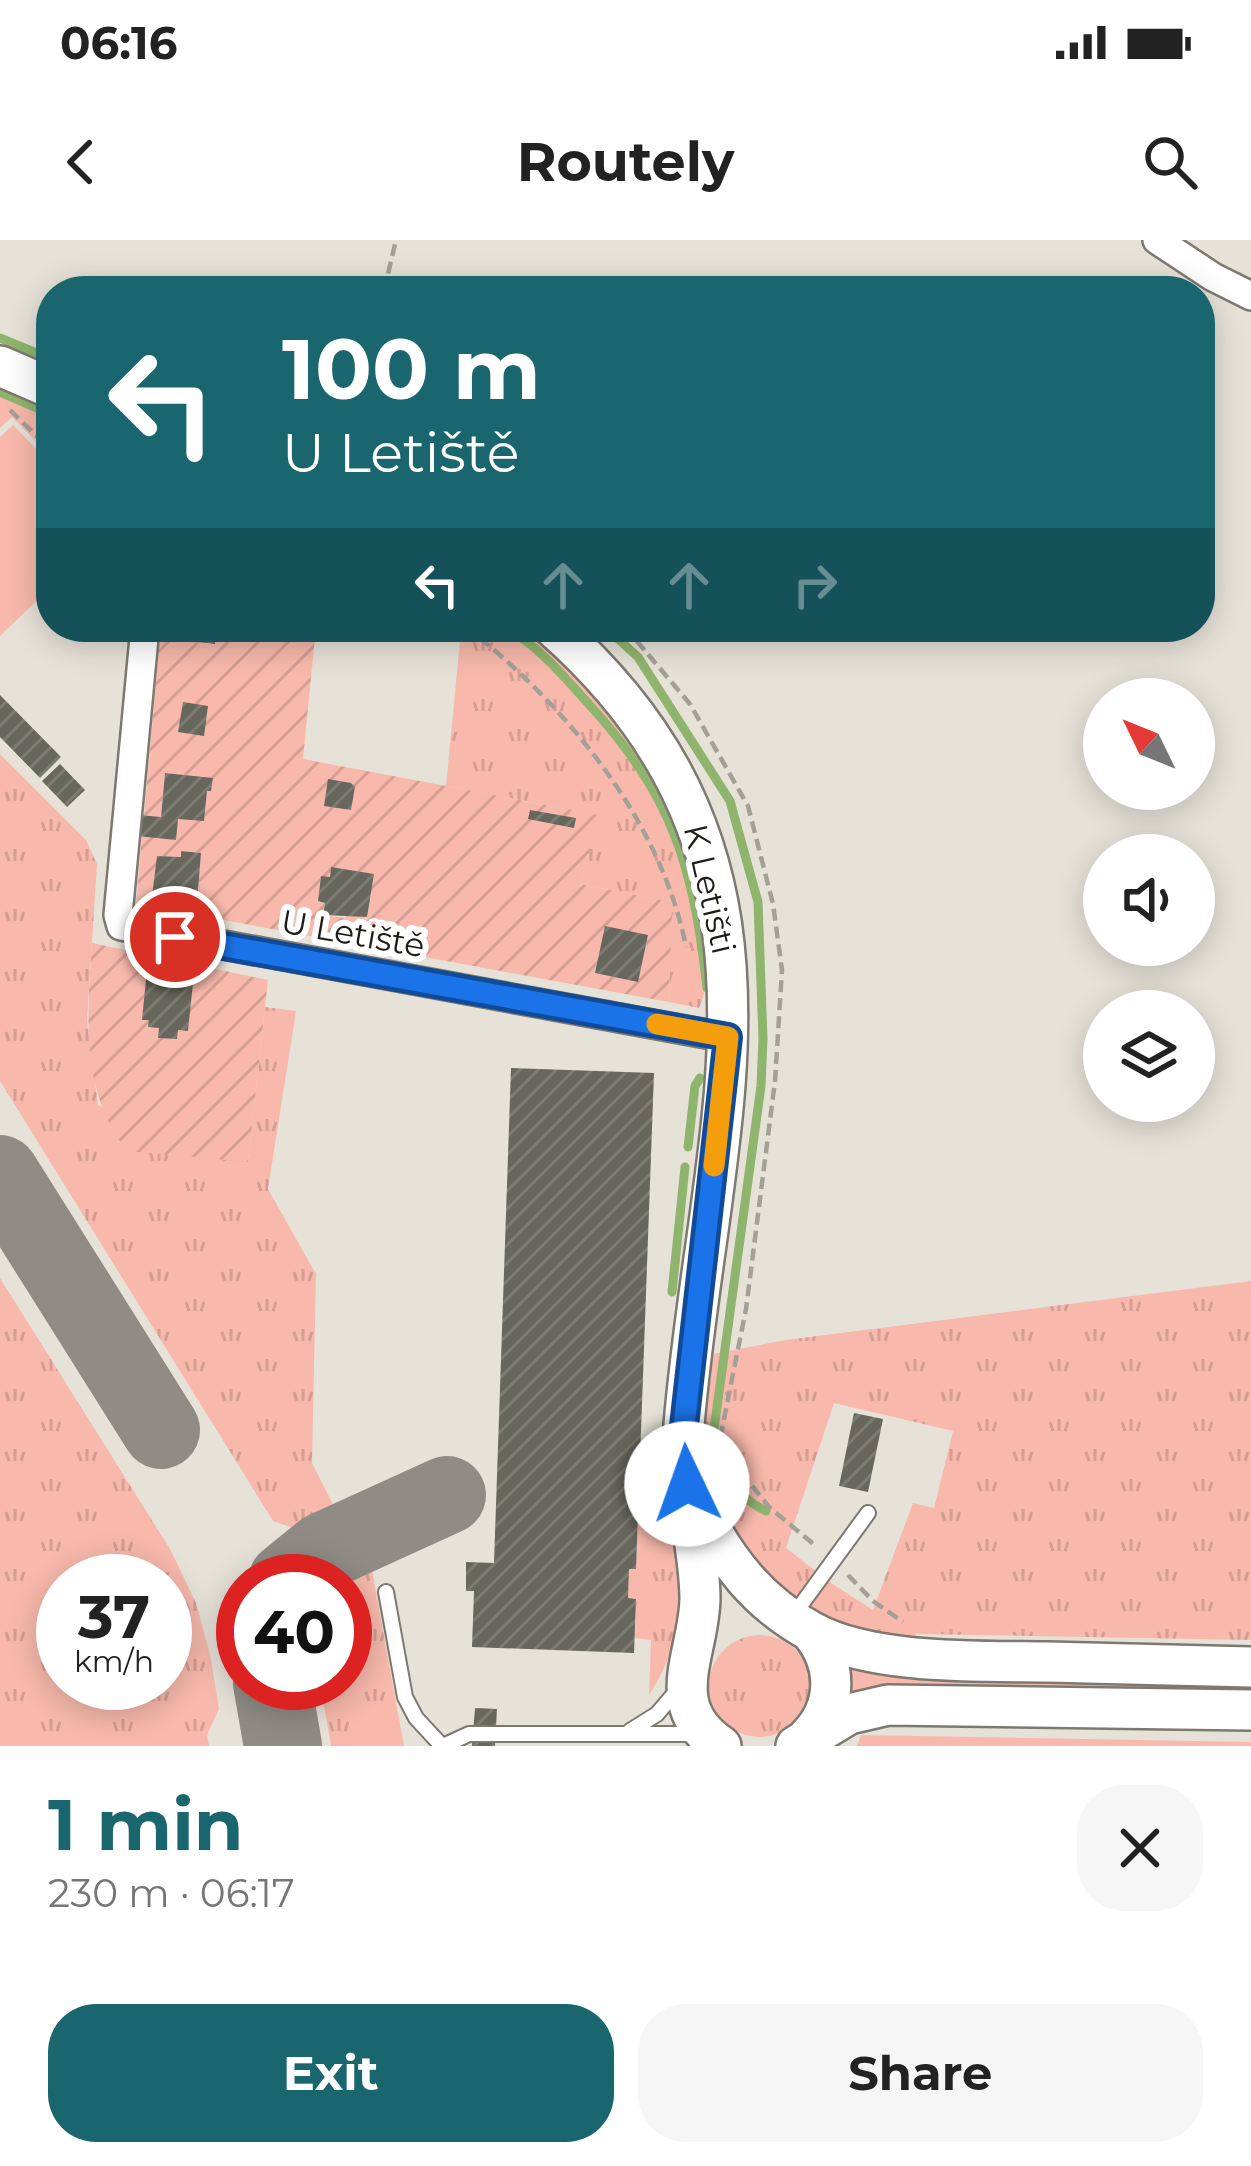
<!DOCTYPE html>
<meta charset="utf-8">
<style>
body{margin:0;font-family:Montserrat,sans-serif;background:#f6f6f6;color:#222;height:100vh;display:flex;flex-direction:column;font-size:45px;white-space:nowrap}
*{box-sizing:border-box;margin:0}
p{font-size:39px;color:#767676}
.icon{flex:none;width:66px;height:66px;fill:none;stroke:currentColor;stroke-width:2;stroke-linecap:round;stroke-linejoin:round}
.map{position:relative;height:1506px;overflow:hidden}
.side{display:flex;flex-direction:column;background:#fff;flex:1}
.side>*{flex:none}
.banner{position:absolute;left:36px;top:36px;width:1179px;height:366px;border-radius:48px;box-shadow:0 6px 30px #0003;background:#19666e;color:#fff;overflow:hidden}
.needle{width:78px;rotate:313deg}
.fabs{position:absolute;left:1083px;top:438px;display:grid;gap:24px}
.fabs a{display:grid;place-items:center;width:132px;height:132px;border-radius:50%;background:#fff;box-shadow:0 6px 30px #0003;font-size:60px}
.speed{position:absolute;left:36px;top:1314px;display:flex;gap:24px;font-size:60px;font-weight:700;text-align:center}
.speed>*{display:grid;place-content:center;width:156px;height:156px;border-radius:50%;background:#fff;box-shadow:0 6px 30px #0003;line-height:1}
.speed small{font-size:30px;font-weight:400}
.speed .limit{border:18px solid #d22;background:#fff;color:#111}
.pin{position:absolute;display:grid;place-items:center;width:102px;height:102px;color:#fff;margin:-51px;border:6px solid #fff;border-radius:50%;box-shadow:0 3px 12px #0007}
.me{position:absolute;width:132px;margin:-66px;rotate:357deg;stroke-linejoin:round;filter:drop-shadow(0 0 9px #0008)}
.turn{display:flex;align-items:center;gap:42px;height:252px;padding:0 48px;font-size:54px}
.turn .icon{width:156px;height:156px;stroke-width:2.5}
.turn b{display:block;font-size:84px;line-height:102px}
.lanes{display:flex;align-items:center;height:114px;padding:0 48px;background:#0003;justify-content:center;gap:60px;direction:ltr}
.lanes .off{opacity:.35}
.round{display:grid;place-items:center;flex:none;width:126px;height:126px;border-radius:48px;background:#f6f6f6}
.overview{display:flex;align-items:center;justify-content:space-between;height:204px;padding:0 48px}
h1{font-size:72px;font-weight:700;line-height:90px;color:#19666e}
.cta{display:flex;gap:24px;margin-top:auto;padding:24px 48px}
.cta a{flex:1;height:138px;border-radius:48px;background:#19666e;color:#fff;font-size:48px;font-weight:700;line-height:138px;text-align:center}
.cta a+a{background:#f6f6f6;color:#222}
.status{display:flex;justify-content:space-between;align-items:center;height:84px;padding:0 60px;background:#fff;direction:ltr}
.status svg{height:33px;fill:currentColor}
header{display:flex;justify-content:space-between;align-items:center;height:156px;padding:0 48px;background:#fff;font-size:54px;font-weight:700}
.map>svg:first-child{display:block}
</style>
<div class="status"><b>06:16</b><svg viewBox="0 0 49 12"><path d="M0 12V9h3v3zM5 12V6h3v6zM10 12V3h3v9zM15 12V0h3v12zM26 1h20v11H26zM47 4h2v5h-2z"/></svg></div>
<header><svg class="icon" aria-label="back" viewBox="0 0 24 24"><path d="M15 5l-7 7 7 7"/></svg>Routely<svg class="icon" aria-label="search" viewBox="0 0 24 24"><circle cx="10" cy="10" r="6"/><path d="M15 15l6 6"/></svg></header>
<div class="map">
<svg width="1251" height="1506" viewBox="0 0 1251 1506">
<defs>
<pattern id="grass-tufts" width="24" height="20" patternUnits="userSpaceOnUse" patternTransform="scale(3)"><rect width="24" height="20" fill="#f8b9ac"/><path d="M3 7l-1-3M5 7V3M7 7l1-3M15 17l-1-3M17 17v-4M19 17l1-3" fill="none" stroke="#d49e93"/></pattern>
<pattern id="garden-furrows" width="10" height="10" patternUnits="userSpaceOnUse" patternTransform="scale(3)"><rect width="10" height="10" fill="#f8b9ac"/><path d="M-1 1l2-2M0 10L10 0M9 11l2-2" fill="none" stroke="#d49e93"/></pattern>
<pattern id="building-hatch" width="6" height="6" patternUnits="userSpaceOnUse" patternTransform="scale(3)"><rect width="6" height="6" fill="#67675d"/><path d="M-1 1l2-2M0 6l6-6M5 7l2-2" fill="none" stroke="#7c7c74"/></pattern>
</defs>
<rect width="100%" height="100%" fill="#e7e2d8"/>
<path fill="url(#grass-tufts)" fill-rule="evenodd" d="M0 144 51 166V217L12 177 0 188Z
M445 387C467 387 499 381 518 389 540 398 605 463 618 483 651 537 729 709 699 768L669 762 671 662 580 644 599 575 446 546 460 401Z
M0 514 86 600 97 624 87 780 98 865 248 921 265 767 296 771 268 949 316 1034 312 1223 339 1276 335 1279 293 1288 273 1281 0 841Z
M0 1038 170 1309 196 1363 210 1414 219 1469 207 1495 209 1506H0ZM63 1341H165V1443H63Z
M1251 1041V1400L916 1394 915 1403 890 1402 805 1374 828 1341 873 1370 913 1263 934 1268 953 1191 834 1163 786 1308 817 1332 793 1366C755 1337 702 1256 698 1209 695 1179 704 1145 707 1115L786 1100Z
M640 1210 654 1214C671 1300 702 1376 649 1455L651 1400 635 1398 636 1359 628 1358 629 1329 636 1328Z
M366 1318 370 1320 404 1506H331L320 1443H345V1341H324Z
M709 1446a51 51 0 1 1 102 0a51 51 0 1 1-102 0Z
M842 1416 1251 1442V1453L846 1461Z
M861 1495 1251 1502V1506H857Z"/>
<path fill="url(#garden-furrows)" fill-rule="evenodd" d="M161 387H177L180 400 214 404 216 387H316L303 519 600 575 580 644 672 662 669 762 136 664 142 596 178 579 204 580 207 551 211 550 213 539 165 533 161 577 144 576ZM182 611 201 613 197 664 158 661 152 656 158 616 181 617ZM331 628 373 634 366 681 365 677 347 674 345 678 324 675 325 663 318 661 321 637H330Z
M92 703 268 740 248 922 127 911C80 851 87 776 92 703Z"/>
<path fill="#f8b9ac" d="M13 185 51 224V347L0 396V197Z"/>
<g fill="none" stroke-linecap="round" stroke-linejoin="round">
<path stroke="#8eb46d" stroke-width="9" d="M0 98 51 119
M0 152 51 174
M505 387C539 407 561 433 587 462 673 556 693 624 707 748
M605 387 638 417 730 561 758 662 763 799 761 846 711 1211C724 1237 739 1258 766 1271
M688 907 695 846 700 838
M672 1052 685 927"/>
<path stroke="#908c85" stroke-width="78" d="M0 934 161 1190
M287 1341 324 1311 447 1255
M272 1443 283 1506"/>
</g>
<path fill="url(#building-hatch)" d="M178 387H216L215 404 180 400Z
M0 455 61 517 40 538 0 497Z
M183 462 208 466 204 496 178 492Z
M60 524 85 550 67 567 42 541Z
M165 533 213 538 211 551H207L204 581 178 579 176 600 137 596 139 575 161 577Z
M328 539 351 543 355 547 351 570 324 566Z
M530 570 576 578 574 588 528 579Z
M181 611 201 613 197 664 158 661 152 656 157 616 181 617Z
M331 627 374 634 367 677 323 675 325 663 318 661 321 636 330 637Z
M605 686 648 695 638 742 595 733Z
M146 739 193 743 188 791 178 790 177 799 158 798 159 788 148 787 149 780H142Z
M511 828 654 833 636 1329H629L628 1358 636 1359 634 1413 472 1407 474 1351H466V1322L494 1323Z
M854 1173 883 1179 868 1252 839 1246Z
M475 1468 497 1469 495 1506H472Z"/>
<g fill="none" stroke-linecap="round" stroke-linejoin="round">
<g stroke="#7e7970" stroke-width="18">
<path id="lane" d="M386 1352 405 1457 416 1478 442 1506
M797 1376 798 1369 868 1273
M630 1491 657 1474 680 1447
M443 1506 469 1494H697"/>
</g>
<g stroke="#7e7970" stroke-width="32">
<path id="street" d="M1157 0 1213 37 1251 56
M145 387 118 675 121 686 728 798"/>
</g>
<g stroke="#7e7970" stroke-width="44">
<path id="secondary" d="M0 126 51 148
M553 387C819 622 709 882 684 1185 679 1242 699 1299 700 1357 700 1413 660 1465 721 1506
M698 1265C725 1320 758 1363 812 1392 872 1425 981 1421 1048 1422 1116 1424 1183 1425 1251 1427
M807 1498C838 1467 838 1425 811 1392
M796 1506 849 1474 888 1465 1251 1470"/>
</g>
<path stroke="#a4a098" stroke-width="4.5" stroke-dasharray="12 6" stroke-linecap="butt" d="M384 51 396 0
M10 170 51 210
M466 387C566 465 661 580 686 707
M625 387 690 464 748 566 773 664 782 730 775 841 746 1069 719 1204 769 1267 817 1307
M848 1335 873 1361 903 1382"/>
<use href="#lane" stroke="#fff" stroke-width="14"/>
<use href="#street" stroke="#fff" stroke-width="27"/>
<use href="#secondary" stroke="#fff" stroke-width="39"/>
</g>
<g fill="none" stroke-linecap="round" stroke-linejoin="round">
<g stroke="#114b97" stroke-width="30">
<path id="route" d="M175 697 728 797 684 1186 687 1244"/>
</g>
<use href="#route" stroke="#1a73e8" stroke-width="21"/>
<path stroke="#f59e0b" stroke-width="21" d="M657 784 728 797 714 926"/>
</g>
<g text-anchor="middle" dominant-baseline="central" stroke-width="12" stroke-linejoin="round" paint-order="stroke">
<g font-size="33" fill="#1d1b17" stroke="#fff">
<text transform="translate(710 649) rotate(77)">K Letišti</text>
<text transform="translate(353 693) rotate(10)">U Letiště</text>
</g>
</g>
</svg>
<div class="fabs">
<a><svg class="needle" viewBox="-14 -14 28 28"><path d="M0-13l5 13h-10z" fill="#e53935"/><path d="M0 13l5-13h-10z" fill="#767676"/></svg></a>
<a><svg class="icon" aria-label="sound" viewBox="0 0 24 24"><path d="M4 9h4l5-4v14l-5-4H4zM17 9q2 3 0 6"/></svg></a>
<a><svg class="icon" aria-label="layers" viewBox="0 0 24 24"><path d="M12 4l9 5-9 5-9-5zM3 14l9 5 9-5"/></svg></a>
</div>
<div class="speed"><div>37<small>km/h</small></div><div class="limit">40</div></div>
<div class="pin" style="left:175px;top:697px;background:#d93025"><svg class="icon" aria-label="arrive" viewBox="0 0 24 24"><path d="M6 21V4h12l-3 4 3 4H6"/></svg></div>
<svg class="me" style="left:687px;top:1244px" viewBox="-20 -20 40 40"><circle r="19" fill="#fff"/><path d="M0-13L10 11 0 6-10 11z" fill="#1a73e8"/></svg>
<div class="banner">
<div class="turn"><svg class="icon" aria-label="left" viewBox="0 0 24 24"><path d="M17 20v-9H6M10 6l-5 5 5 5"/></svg><div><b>100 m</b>U Letiště</div></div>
<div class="lanes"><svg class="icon" aria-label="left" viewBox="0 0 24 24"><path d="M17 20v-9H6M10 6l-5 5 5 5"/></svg><svg class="icon off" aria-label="ahead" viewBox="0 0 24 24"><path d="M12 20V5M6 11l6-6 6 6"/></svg><svg class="icon off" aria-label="ahead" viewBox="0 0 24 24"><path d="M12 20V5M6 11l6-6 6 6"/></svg><svg class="icon off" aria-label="right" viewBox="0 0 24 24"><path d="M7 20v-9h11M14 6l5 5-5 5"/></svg></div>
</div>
</div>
<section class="side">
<div class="overview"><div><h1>1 min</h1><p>230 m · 06:17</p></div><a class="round"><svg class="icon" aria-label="close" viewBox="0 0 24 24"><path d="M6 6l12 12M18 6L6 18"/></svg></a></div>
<div class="cta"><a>Exit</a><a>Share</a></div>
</section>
